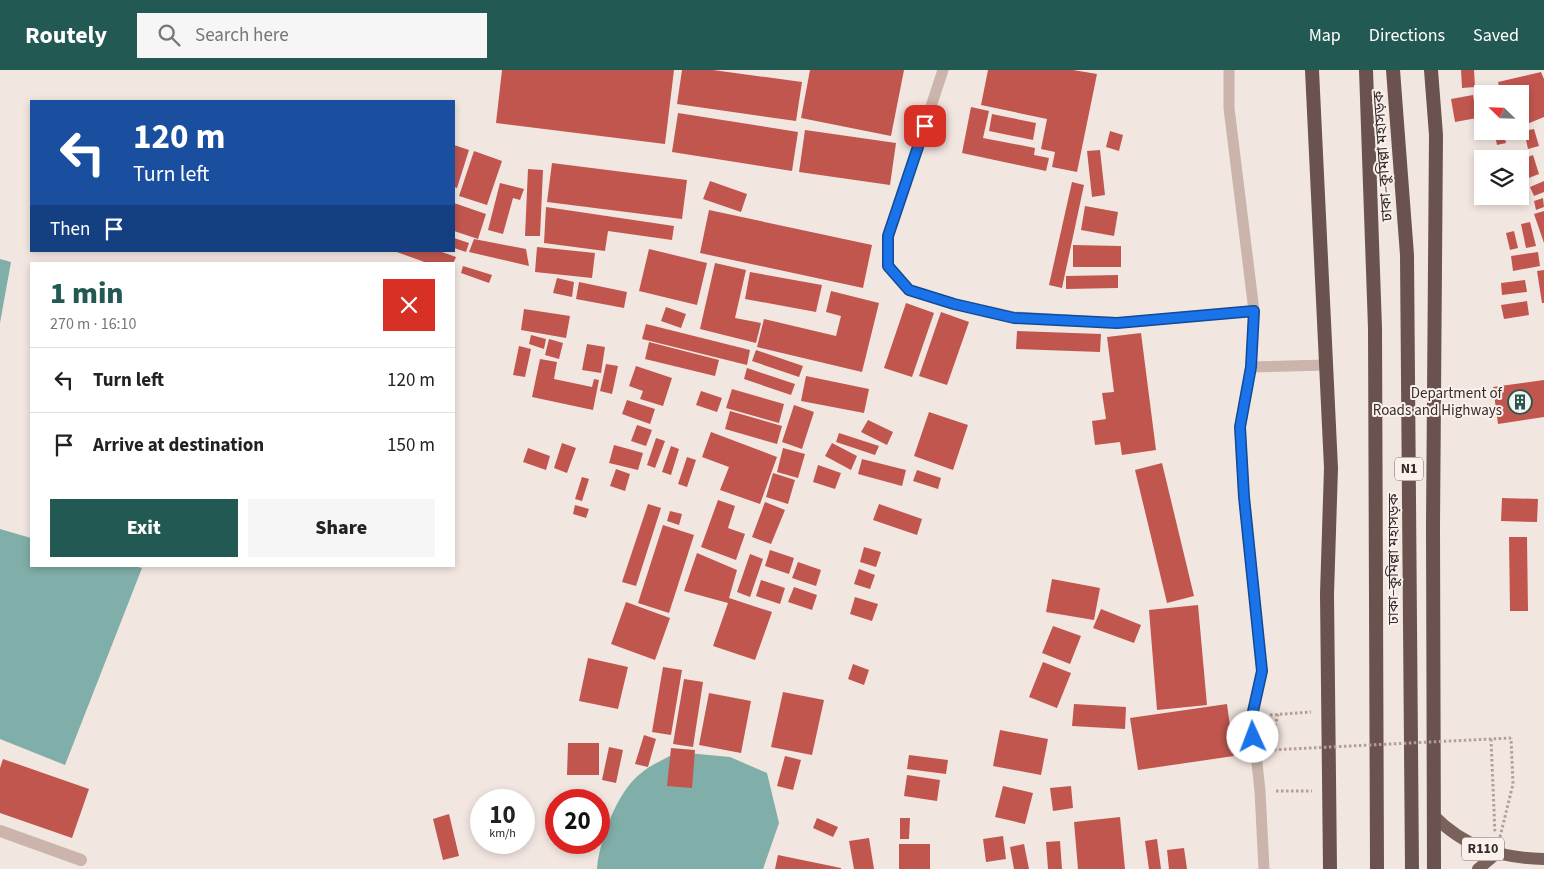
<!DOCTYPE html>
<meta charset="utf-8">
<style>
body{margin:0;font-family:"Source Sans 3","Noto Sans Bengali",sans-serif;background:#f6f6f6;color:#222;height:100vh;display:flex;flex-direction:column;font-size:19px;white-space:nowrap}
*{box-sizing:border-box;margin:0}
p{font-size:16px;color:#767676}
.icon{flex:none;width:28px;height:28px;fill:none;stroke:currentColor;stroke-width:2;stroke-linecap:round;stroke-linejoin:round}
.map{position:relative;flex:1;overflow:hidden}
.drawer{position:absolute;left:30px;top:192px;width:425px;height:305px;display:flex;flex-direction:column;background:#fff;border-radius:0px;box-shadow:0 2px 8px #0003}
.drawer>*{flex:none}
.hud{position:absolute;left:30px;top:30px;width:425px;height:152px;border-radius:0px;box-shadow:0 2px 8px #0003;background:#1a4fa0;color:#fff;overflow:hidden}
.needle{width:32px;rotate:293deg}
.controls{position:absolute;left:1474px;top:15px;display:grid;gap:10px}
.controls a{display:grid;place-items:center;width:55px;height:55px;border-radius:0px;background:#fff;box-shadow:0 2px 8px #0003;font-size:25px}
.speed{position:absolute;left:470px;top:719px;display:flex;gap:10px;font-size:25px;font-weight:700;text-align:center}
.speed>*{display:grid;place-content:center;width:65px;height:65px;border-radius:50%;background:#fff;box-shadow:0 2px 8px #0003;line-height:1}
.speed small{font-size:12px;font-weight:400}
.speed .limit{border:8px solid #d22;background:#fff;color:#111}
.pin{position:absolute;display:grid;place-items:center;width:42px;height:42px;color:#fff;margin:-21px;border-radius:10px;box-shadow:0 2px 8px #0006}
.me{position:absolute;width:55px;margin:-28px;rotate:358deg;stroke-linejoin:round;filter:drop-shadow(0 0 4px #0008)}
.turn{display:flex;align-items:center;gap:18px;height:105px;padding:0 20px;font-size:22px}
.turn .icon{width:65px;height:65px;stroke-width:2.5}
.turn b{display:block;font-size:35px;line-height:42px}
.then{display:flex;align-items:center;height:48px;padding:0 20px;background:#0003;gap:10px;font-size:19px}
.round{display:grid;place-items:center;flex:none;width:52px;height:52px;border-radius:0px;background:#f6f6f6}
.overview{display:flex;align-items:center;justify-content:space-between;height:85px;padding:0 20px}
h1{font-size:30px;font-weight:800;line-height:38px;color:#225952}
.button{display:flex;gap:10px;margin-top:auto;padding:10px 20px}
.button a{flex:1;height:58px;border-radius:0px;background:#225952;color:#fff;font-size:20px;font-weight:800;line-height:58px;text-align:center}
.button a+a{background:#f6f6f6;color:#222}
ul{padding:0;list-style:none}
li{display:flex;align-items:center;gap:15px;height:65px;padding:0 20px;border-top:1px solid #e0e0e0}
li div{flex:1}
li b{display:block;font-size:19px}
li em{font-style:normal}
header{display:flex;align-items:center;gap:30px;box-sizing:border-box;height:70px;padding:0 25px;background:#225952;color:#fff}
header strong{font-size:24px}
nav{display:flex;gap:28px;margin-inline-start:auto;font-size:18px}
.search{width:350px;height:45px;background:#f6f6f6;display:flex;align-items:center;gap:12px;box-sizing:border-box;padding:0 18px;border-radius:0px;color:#767676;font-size:19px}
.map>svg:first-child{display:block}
</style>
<header>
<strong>Routely</strong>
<div class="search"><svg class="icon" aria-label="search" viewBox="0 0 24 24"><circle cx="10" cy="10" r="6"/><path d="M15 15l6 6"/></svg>Search here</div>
<nav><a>Map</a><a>Directions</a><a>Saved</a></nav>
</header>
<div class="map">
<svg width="1544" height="799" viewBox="0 0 1544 799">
<rect width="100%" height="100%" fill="#f2e6e0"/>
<path fill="#80aea8" d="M0 189 11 192 0 253Z
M0 459 31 468V496H135L142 498 65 695 0 669Z
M677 682 730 687 767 703 779 753 763 799H597C599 771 617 722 640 704 650 695 665 689 677 682Z"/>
<path fill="#c1564f" d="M502 0H674L665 74 496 53Z
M682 0H713L802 12 796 51 677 34Z
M810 0H904L891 66 801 48Z
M988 0H1073L1097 4 1077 102 1052 97 1055 82 1041 79 1047 49 981 35Z
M1461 0H1474L1475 17 1462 18Z
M1541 2 1544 9V47L1520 57V24H1501L1498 12Z
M1494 17 1496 24H1487L1486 18Z
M1473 25 1477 48 1455 52 1451 29Z
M971 37 989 41 983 68 1035 78 1034 85 1049 88 1046 101 962 83Z
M678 43 798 62 792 101 672 82Z
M992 44 1036 53 1033 70 989 61Z
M1534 59 1539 76 1528 79 1524 61Z
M805 60 896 73 890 115 799 102Z
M1110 61 1123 65 1119 81 1106 77Z
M1494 61H1503L1506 73 1497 75Z
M454 75 469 80 457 118 454 117Z
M1100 80 1105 125 1092 127 1087 81Z
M474 81 502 91 487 135 459 126Z
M1505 81 1507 89H1496L1495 84Z
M1533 85 1539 104 1526 109 1520 90Z
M552 93 687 110 682 149 547 132Z
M528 99 543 100 540 166H525Z
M710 111 747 124 741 142 703 129Z
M1544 111V122L1534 126 1530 117Z
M1072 112 1084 115 1062 218 1049 215Z
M500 113 524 119 520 130 513 128 503 164 488 160Z
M1543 128 1544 137 1536 140 1534 131Z
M454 133 486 144 478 169 454 161Z
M1085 136 1118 142 1114 166 1081 160Z
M546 137 674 156 672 170 608 161 605 181 544 173Z
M709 140 872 175 863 218 700 183Z
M1544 141V173L1534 144Z
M1530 152 1536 176 1526 178 1521 154Z
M1514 161 1518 178 1510 180 1506 163Z
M454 168 469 173 466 182 454 178Z
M474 169 526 179 529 196 469 182Z
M1073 175 1121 176V197H1073Z
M537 177 595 183 592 208 535 202Z
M649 179 707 193 697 235 639 221Z
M394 181H439L456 187 453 194H430Z
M1538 182 1540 196 1513 201 1511 186Z
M715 193 746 200 735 248 761 253 756 273 700 259Z
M463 196 492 205 489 213 461 203Z
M1544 200V233H1542L1537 201Z
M750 202 822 215 816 242 745 229Z
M1118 205V218L1066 219V206Z
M557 208 574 212 572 227 553 223Z
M1525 210 1527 222 1502 225 1501 213Z
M579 212 627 222 624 238 576 229Z
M831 221 879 233 862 302 757 277 764 249 836 266 841 246 826 242Z
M1527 231 1529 245 1504 249 1501 235Z
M906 233 934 243 912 307 884 298Z
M666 237 686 244 681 258 661 251Z
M524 239 570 246 566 268 521 260Z
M941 242 969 252 947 315 919 306Z
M646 254 750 280 747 295 642 269Z
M1017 261 1101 264 1100 282 1016 279Z
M1141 263 1156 380 1122 385 1120 372 1095 375 1092 351 1106 349 1102 323 1114 322 1107 267Z
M531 265 546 269 544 279 529 274Z
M549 269 563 273 559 289 545 285Z
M649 272 719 290 715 306 645 289Z
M587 274 605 277 601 303 582 300Z
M519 276 531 279 525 307 513 305Z
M756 280 803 296 799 307 752 291Z
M540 289 557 292 554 309 592 317 594 309 599 310 593 340 532 327Z
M606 294 618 296 612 324 600 321Z
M636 296 672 308 663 336 640 329 643 321 629 316Z
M747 298 795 314 791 325 744 309Z
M806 306 869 319 864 343 801 331Z
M1544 310V347L1498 354 1493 317Z
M732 319 784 334 779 353 726 338Z
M701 321 722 328 717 342 696 335Z
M627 330 655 339 650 354 622 344Z
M794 335 814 342 802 379 782 372Z
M730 341 782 356 777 374 725 359Z
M929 342 968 355 953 400 914 386Z
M868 350 893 362 887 375 861 362Z
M637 355 652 360 646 376 631 371Z
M711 362 777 387 760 434 720 420 729 397 702 387Z
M839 363 879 376 875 385 836 372Z
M656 368 665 371 655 398 647 395Z
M562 373 576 378 567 403 554 398Z
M832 373 857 386 851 400 825 386Z
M614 375 643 383 638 400 609 393Z
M671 376 679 379 671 405 662 402Z
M528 378 550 386 546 400 523 392Z
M783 378 805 384 798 408 777 402Z
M687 387 696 390 687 417 678 414Z
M862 389 906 400 902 416 858 404Z
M1162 393 1194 526 1167 533 1135 400Z
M818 395 841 403 835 419 813 412Z
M616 399 630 404 625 421 610 416Z
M917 400 941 408 938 419 913 411Z
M773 403 795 410 788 434 766 427Z
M582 407 589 409 582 431 575 429Z
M1502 428 1538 429 1537 452 1501 451Z
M718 430 735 436 728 458 745 464 736 490 701 477Z
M765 432 785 440 771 474 752 467Z
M648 434 661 438 636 516 622 512Z
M879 434 922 449 917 465 873 450Z
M575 435 589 439 586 448 573 444Z
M670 441 682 444 679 455 667 451Z
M663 455 694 465 669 543 638 533Z
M1509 467H1527L1528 541H1510Z
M864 477 881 482 876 497 860 492Z
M770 480 794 488 789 504 765 496Z
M697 483 737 500 729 528 772 542 755 590 713 576 728 533 684 521Z
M750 484 763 489 750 527 737 522Z
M798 492 821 500 816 516 792 508Z
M859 499 875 505 870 519 854 514Z
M1052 509 1100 518 1094 550 1046 542Z
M761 510 785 518 780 534 756 526Z
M794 517 817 525 812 540 788 532Z
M855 527 878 534 872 551 850 544Z
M626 532 670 548 655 590 611 574Z
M1198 535 1207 635 1157 640 1149 540Z
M1101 539 1141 555 1134 573 1093 558Z
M1053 556 1081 566 1070 594 1042 583Z
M588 588 628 597 618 639 579 631Z
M1043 592 1071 603 1057 638 1029 627Z
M853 594 869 600 864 615 848 609Z
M663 597 682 600 671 665 652 662Z
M684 609 703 612 693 677 673 674Z
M783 622 824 630 812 685 771 677Z
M709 623 751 631 741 683 699 675Z
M1074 634 1126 637 1125 659 1072 656Z
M1227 634 1234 686 1138 700 1130 648Z
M1000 660 1048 669 1041 705 993 696Z
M644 665 656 669 648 697 635 694Z
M568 673H599V705H567Z
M609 677 623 680 616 713 602 710Z
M671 678 695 680 692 718 667 716Z
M909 685 948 690 946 704 907 699Z
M785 686 801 690 793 720 777 716Z
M3 689 89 719 72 768 0 743V698Z
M907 705 940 710 937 731 904 726Z
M1003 716 1033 723 1025 754 995 747Z
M1071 716 1073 738 1053 741 1050 718Z
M449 744 459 786 443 790 433 749Z
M1120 747 1125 799H1078L1074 752Z
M817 748 838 757 833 767 813 758Z
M900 748H910L909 769H900Z
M1003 766 1006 789 986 792 983 769Z
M869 768 874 799H854L849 771Z
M1157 769 1161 799H1149L1145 771Z
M1060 771 1062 799H1048L1046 772Z
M899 774H930V799H899Z
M1024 774 1029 799H1014L1010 777Z
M1184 778 1187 799H1169L1167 780Z
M778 785 841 798V799H775Z"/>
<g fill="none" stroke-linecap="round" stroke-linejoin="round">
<path stroke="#b69e96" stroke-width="3" stroke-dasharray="2.5 2.5" stroke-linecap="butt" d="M1270 645 1311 642
M1273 666 1278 644
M1491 669 1495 764
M1276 721H1312
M1500 767 1513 714 1511 668"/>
<path stroke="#cab4ac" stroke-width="11" d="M943 0 888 167V196L909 220 954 234 1014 247 1117 253 1254 241
M1229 0V38L1254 241 1251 297 1240 357 1244 427 1262 601 1252 646 1260 721 1264 799
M1251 297 1326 295"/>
<path stroke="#cab4ac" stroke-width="12" d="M0 761 81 790"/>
<path stroke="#7a615c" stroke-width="12" d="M1433 745C1464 777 1500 788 1544 789
M1478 799 1496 784"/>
<path stroke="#6a534f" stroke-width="14" d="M1312 0 1331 398 1327 524 1330 799
M1366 0 1375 258 1377 799
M1393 0 1407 185 1412 799
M1431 0 1436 65 1433 456 1434 799"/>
<path stroke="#b69e96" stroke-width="3" stroke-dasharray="2.5 2.5" stroke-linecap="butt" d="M1269 680 1511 668"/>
</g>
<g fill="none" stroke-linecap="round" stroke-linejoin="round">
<g stroke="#114b97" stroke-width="12">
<path id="route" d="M925 56 888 166V196L909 220 954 234 1014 248 1117 253 1254 241 1251 297 1240 357 1244 427 1262 601 1252 646 1253 667"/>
</g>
<use href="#route" stroke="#1a73e8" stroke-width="9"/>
</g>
<defs>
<g id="building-ring" transform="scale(1.25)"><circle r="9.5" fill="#faf1ec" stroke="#225952" stroke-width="1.5"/><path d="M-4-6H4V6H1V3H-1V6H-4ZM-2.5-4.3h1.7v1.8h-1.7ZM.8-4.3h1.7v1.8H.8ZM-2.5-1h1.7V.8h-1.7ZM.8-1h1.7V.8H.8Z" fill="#225952"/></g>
</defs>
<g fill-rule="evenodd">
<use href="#building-ring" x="1520" y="332"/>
</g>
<g text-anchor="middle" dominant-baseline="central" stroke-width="4" stroke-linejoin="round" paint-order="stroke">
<g fill="#faf1ec" stroke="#726765" stroke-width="1">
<rect x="1395" y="387.5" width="28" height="23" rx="4"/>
<rect x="1462" y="767.5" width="42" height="23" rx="4"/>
</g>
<g font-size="14" font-weight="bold" fill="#382c2b">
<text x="1409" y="399">N1</text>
<text x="1483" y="779">R110</text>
</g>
<g font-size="15" fill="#382c2b" stroke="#faf1ec">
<text transform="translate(1383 86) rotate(-94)">ঢাকা–কুমিল্লা মহাসড়ক</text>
<text transform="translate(1393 489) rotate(-90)">ঢাকা–কুমিল্লা মহাসড়ক</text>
</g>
<g font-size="15" fill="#382c2b" stroke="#faf1ec" text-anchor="end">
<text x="1502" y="323">Department of<tspan x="1502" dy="17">Roads and Highways</tspan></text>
</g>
</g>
</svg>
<div class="controls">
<a><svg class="needle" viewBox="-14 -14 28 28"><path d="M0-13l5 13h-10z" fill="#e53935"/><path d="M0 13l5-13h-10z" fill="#767676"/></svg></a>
<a><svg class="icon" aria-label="layers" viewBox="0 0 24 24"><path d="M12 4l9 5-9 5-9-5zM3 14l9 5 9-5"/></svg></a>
</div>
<div class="speed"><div>10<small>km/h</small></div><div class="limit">20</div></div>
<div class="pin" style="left:925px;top:56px;background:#d93025"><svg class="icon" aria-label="arrive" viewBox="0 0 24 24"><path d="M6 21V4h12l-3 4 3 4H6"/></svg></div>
<svg class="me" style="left:1253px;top:667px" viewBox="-20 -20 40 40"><circle r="19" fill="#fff"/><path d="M0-13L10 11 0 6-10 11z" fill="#1a73e8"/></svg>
<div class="hud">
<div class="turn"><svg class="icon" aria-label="left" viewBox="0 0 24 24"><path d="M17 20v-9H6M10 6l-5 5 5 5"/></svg><div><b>120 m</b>Turn left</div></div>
<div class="then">Then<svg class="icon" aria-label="arrive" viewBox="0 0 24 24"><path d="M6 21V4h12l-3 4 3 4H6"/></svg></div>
</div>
<section class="drawer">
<div class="overview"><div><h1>1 min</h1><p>270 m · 16:10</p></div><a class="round" style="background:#d93025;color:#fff"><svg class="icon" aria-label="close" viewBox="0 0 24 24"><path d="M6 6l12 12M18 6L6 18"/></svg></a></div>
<ul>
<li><svg class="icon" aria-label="left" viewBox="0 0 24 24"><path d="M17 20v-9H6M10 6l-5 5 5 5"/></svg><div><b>Turn left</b></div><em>120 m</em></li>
<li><svg class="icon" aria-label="arrive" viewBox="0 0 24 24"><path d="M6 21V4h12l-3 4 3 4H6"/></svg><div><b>Arrive at destination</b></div><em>150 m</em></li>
</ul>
<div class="button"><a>Exit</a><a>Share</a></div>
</section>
</div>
